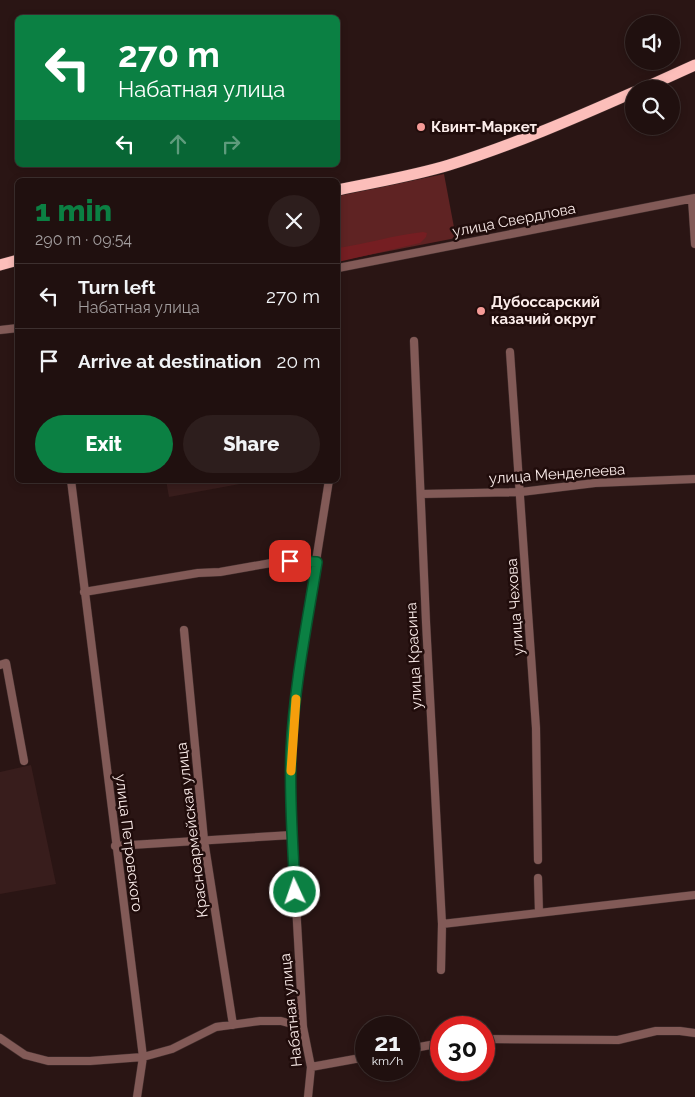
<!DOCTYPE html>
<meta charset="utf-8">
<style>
body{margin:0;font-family:Raleway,sans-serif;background:#2d1e1d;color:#f1f3f6;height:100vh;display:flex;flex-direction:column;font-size:19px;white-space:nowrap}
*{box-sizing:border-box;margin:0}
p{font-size:16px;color:#a29d9e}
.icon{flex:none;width:28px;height:28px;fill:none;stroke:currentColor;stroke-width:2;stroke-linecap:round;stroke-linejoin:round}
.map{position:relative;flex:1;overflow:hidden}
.side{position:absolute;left:15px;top:178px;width:325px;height:305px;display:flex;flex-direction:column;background:#20100f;border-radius:8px;box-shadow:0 2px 8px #0003,0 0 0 1px #3d302f}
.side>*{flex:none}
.hud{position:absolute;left:15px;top:15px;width:325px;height:152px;border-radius:8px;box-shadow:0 2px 8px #0003,0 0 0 1px #3d302f;background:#0b8043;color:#fff;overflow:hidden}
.controls{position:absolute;left:625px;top:15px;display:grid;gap:10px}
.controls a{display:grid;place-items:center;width:55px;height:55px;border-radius:50%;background:#20100f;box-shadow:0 2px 8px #0003,0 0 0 1px #3d302f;font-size:25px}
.speed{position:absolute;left:355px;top:1016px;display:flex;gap:10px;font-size:25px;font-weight:700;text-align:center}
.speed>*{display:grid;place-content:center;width:65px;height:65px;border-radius:50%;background:#20100f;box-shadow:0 2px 8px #0003,0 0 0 1px #3d302f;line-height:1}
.speed small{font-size:12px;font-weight:400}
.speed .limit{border:8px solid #d22;background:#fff;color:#111}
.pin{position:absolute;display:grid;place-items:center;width:42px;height:42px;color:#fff;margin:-21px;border-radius:10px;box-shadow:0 2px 8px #0006}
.me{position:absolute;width:55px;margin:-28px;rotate:357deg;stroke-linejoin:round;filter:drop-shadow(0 0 4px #0008)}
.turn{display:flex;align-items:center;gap:18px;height:105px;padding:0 20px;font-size:22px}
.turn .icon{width:65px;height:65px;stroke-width:2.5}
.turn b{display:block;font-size:35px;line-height:42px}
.lanes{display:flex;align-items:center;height:48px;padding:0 20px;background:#0003;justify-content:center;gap:25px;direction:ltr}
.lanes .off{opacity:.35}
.round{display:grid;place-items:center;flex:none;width:52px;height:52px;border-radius:26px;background:#2d1e1d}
.summary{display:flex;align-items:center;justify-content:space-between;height:85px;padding:0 20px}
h1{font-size:30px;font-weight:800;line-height:38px;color:#0b8043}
.cta{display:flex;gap:10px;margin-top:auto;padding:10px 20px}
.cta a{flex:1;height:58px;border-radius:30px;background:#0b8043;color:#fff;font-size:20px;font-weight:800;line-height:58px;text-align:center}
.cta a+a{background:#2d1e1d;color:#f1f3f6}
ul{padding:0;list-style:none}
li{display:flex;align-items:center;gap:15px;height:65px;padding:0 20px;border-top:1px solid #3d302f}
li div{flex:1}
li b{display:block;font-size:19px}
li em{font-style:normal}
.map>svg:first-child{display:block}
</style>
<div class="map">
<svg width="695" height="1097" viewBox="0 0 695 1097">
<rect width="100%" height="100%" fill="#2a1514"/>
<path fill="#381d1c" d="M166 480H262L169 497Z
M31 765 56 884 0 894V772Z"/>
<path fill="#5f2323" d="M444 174 456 238 338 261V196Z"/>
<path fill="#751e22" d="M423 232 427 233 426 237 420 243 338 262V248C366 244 394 235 423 232Z"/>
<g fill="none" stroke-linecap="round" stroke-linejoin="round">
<g stroke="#432f2e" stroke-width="9">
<path id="minor" d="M692 199 695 244
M338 268 695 198
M0 330 18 328
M414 341 426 622 442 924 441 970
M510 352 536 728 538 860
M71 480 143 1057 137 1097
M421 494 521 492 595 483 695 479
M84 592 198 573 220 572 277 562H317
M184 630 204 840 233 1025
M0 665 6 663 24 761
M115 846 292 835
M538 878 539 913
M442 924 695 895
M0 1038 25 1055 48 1061H90L143 1057 172 1049 216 1027 260 1021H281L303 1027
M484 1039 618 1040 656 1031H680L695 1033
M409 1049 441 1043
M311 1067 366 1057
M308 1097 311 1067 303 1027 292 835 291 751 298 673 329 480"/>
</g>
<g stroke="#432f2e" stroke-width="12">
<path id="highway" d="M642 89 695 65
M338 190C375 182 413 176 449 165 513 145 573 119 634 92
M0 265 18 260"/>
</g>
<use href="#minor" stroke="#825a57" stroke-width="8"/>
<use href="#highway" stroke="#fcbeba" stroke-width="11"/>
</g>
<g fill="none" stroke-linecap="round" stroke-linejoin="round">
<g stroke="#07532c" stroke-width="12">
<path id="route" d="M290 561 317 562C307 624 294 687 291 751 289 798 293 845 295 892"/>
</g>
<use href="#route" stroke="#0b8043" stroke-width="9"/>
<path stroke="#f59e0b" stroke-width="9" d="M291 771 296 699"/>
</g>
<g fill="#f59b97" stroke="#200c0b" stroke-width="2">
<circle cx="421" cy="127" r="5"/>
<circle cx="481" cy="311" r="5"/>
</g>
<g text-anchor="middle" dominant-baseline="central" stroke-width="5" stroke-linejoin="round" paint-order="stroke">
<g font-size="15" font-weight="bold" fill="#fbecea" stroke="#200c0b" text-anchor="start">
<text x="431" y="127">Квинт-Маркет</text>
<text x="491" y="302">Дубоссарский<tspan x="491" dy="17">казачий округ</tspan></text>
</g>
<g font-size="15" fill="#fbecea" stroke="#200c0b">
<text transform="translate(514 220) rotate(-11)">улица Свердлова</text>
<text transform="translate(557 474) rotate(-4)">улица Менделеева</text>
<text transform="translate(515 607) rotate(-94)">улица Чехова</text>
<text transform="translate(414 656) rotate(-93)">улица Красина</text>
<text transform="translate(192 830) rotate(-97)">Красноармейская улица</text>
<text transform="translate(129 843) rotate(83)">улица Петровского</text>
<text transform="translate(291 1010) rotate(-96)">Набатная улица</text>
</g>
</g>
</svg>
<div class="controls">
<a><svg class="icon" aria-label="sound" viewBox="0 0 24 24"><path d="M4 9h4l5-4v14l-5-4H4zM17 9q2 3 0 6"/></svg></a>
<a><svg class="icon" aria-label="search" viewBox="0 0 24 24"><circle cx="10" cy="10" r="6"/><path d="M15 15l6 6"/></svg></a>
</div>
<div class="speed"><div>21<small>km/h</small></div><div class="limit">30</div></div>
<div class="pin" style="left:290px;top:561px;background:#d93025"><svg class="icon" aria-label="arrive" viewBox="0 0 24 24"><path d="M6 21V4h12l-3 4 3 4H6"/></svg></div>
<svg class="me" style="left:295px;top:892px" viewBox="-20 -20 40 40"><circle r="17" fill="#0b8043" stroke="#fff" stroke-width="3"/><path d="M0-11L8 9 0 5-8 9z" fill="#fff"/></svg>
<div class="hud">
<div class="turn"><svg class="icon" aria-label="left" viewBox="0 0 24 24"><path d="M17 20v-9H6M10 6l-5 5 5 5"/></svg><div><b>270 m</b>Набатная улица</div></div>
<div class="lanes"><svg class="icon" aria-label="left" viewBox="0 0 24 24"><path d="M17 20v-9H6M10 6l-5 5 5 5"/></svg><svg class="icon off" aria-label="ahead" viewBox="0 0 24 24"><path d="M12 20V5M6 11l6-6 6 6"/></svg><svg class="icon off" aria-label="right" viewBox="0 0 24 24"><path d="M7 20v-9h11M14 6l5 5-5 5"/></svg></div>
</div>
<section class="side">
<div class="summary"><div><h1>1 min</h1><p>290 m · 09:54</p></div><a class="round"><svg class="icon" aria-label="close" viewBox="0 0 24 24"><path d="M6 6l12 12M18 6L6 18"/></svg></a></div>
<ul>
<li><svg class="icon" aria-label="left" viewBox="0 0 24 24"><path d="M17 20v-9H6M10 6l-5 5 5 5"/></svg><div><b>Turn left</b><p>Набатная улица</p></div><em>270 m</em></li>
<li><svg class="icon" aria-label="arrive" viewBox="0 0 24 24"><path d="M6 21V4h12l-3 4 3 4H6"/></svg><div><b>Arrive at destination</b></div><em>20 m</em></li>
</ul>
<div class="cta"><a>Exit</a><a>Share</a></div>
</section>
</div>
